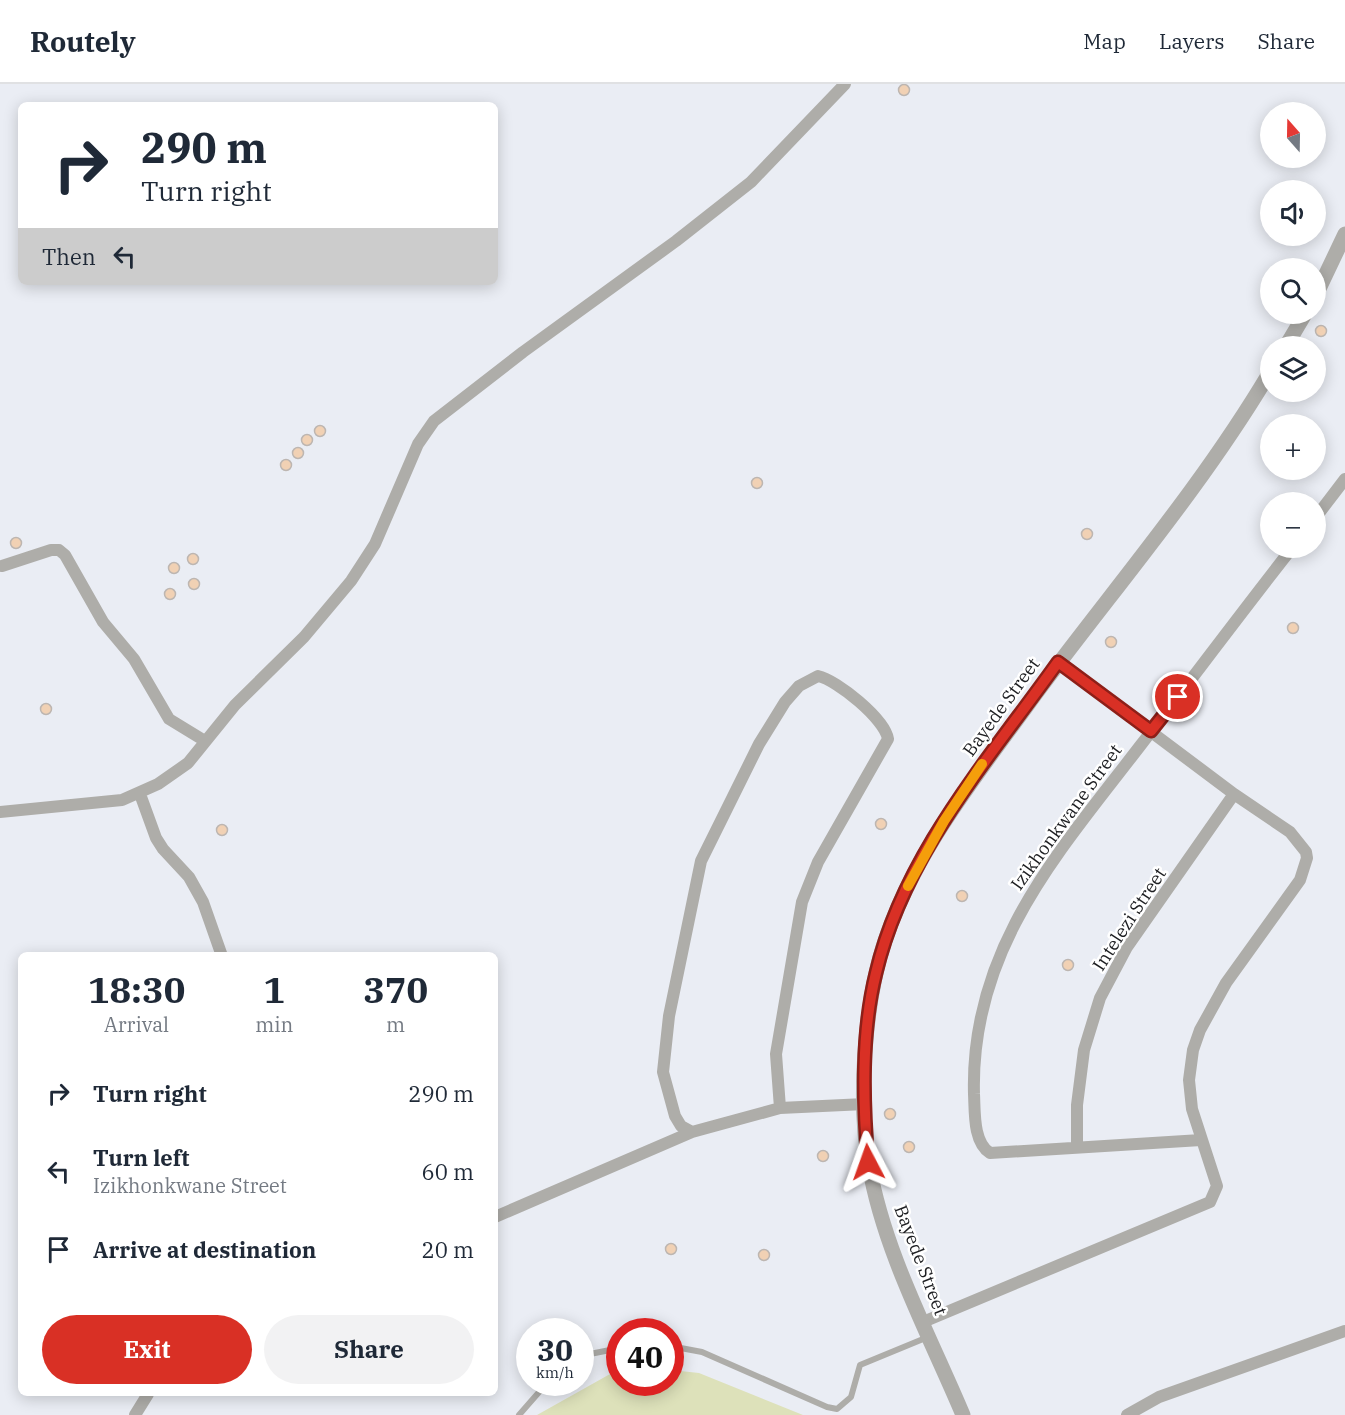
<!DOCTYPE html>
<meta charset="utf-8">
<style>
body{margin:0;font-family:"IBM Plex Serif",serif;background:#f2f2f3;color:#1f2937;height:100vh;display:flex;flex-direction:column;font-size:22px;white-space:nowrap}
*{box-sizing:border-box;margin:0}
p{font-size:20px;color:#747a83}
.icon{flex:none;width:33px;height:33px;fill:none;stroke:currentColor;stroke-width:2;stroke-linecap:round;stroke-linejoin:round}
.map{position:relative;flex:1;overflow:hidden}
.drawer{position:absolute;left:18px;top:868px;width:480px;height:444px;display:flex;flex-direction:column;background:#fff;border-radius:9px;box-shadow:0 3px 15px #0003}
.drawer>*{flex:none}
.hud{position:absolute;left:18px;top:18px;width:480px;height:183px;border-radius:9px;box-shadow:0 3px 15px #0003;background:#fff;color:#1f2937;overflow:hidden}
.needle{width:39px;rotate:340deg}
.fabs{position:absolute;left:1260px;top:18px;display:grid;gap:12px}
.fabs a{display:grid;place-items:center;width:66px;height:66px;border-radius:50%;background:#fff;box-shadow:0 3px 15px #0003;font-size:30px}
.speed{position:absolute;left:516px;top:1234px;display:flex;gap:12px;font-size:30px;font-weight:700;text-align:center}
.speed>*{display:grid;place-content:center;width:78px;height:78px;border-radius:50%;background:#fff;box-shadow:0 3px 15px #0003;line-height:1}
.speed small{font-size:15px;font-weight:400}
.speed .limit{border:9px solid #d22;background:#fff;color:#111}
.pin{position:absolute;display:grid;place-items:center;width:51px;height:51px;color:#fff;margin:-26px;border:3px solid #fff;border-radius:50%;box-shadow:0 2px 6px #0007}
.me{position:absolute;width:66px;margin:-33px;rotate:356deg;stroke-linejoin:round;filter:drop-shadow(0 0 4px #0008)}
.turn{display:flex;align-items:center;gap:21px;height:126px;padding:0 24px;font-size:27px}
.turn .icon{width:78px;height:78px;stroke-width:2.5}
.turn b{display:block;font-size:42px;line-height:51px}
.then{display:flex;align-items:center;height:57px;padding:0 24px;background:#0003;gap:12px;font-size:22px}
.eta{display:flex;justify-content:space-evenly;align-items:center;height:102px;text-align:center}
.eta b{font-size:36px;font-weight:800;line-height:42px}
.cta{display:flex;gap:12px;margin-top:auto;padding:12px 24px}
.cta a{flex:1;height:69px;border-radius:36px;background:#d93025;color:#fff;font-size:24px;font-weight:800;line-height:69px;text-align:center}
.cta a+a{background:#f2f2f3;color:#1f2937}
ul{padding:0;list-style:none}
li{display:flex;align-items:center;gap:18px;height:78px;padding:0 24px}
li div{flex:1}
li b{display:block;font-size:22px}
li em{font-style:normal}
header{display:flex;align-items:center;gap:36px;box-sizing:border-box;height:84px;padding:0 30px;background:#fff;border-bottom:2px solid #e0e1e3}
header strong{font-size:28px}
nav{display:flex;gap:33px;margin-inline-start:auto;font-size:21px}
.map>svg:first-child{display:block}
</style>
<header>
<strong>Routely</strong>
<nav><a>Map</a><a>Layers</a><a>Share</a></nav>
</header>
<div class="map">
<svg width="1345" height="1331" viewBox="0 0 1345 1331">
<rect width="100%" height="100%" fill="#eaedf4"/>
<path fill="#dde1ba" d="M619 1285 620 1299H670L671 1286 699 1289 803 1331H537Z"/>
<path fill="#f1d1b4" stroke="#bdb6b1" stroke-width="1.5" d="M898.5 6a5.5 5.5 0 1 1 11 0a5.5 5.5 0 1 1-11 0Z
M1315.5 247a5.5 5.5 0 1 1 11 0a5.5 5.5 0 1 1-11 0Z
M314.5 347a5.5 5.5 0 1 1 11 0a5.5 5.5 0 1 1-11 0Z
M301.5 356a5.5 5.5 0 1 1 11 0a5.5 5.5 0 1 1-11 0Z
M292.5 369a5.5 5.5 0 1 1 11 0a5.5 5.5 0 1 1-11 0Z
M280.5 381a5.5 5.5 0 1 1 11 0a5.5 5.5 0 1 1-11 0Z
M751.5 399a5.5 5.5 0 1 1 11 0a5.5 5.5 0 1 1-11 0Z
M1081.5 450a5.5 5.5 0 1 1 11 0a5.5 5.5 0 1 1-11 0Z
M10.5 459a5.5 5.5 0 1 1 11 0a5.5 5.5 0 1 1-11 0Z
M187.5 475a5.5 5.5 0 1 1 11 0a5.5 5.5 0 1 1-11 0Z
M168.5 484a5.5 5.5 0 1 1 11 0a5.5 5.5 0 1 1-11 0Z
M188.5 500a5.5 5.5 0 1 1 11 0a5.5 5.5 0 1 1-11 0Z
M164.5 510a5.5 5.5 0 1 1 11 0a5.5 5.5 0 1 1-11 0Z
M1287.5 544a5.5 5.5 0 1 1 11 0a5.5 5.5 0 1 1-11 0Z
M1105.5 558a5.5 5.5 0 1 1 11 0a5.5 5.5 0 1 1-11 0Z
M40.5 625a5.5 5.5 0 1 1 11 0a5.5 5.5 0 1 1-11 0Z
M875.5 740a5.5 5.5 0 1 1 11 0a5.5 5.5 0 1 1-11 0Z
M216.5 746a5.5 5.5 0 1 1 11 0a5.5 5.5 0 1 1-11 0Z
M956.5 812a5.5 5.5 0 1 1 11 0a5.5 5.5 0 1 1-11 0Z
M1062.5 881a5.5 5.5 0 1 1 11 0a5.5 5.5 0 1 1-11 0Z
M884.5 1030a5.5 5.5 0 1 1 11 0a5.5 5.5 0 1 1-11 0Z
M903.5 1063a5.5 5.5 0 1 1 11 0a5.5 5.5 0 1 1-11 0Z
M817.5 1072a5.5 5.5 0 1 1 11 0a5.5 5.5 0 1 1-11 0Z
M665.5 1165a5.5 5.5 0 1 1 11 0a5.5 5.5 0 1 1-11 0Z
M758.5 1171a5.5 5.5 0 1 1 11 0a5.5 5.5 0 1 1-11 0Z"/>
<g fill="none" stroke-linecap="round" stroke-linejoin="round">
<path stroke="#aeada9" stroke-width="6" d="M670 1262 702 1268 827 1323 837 1325 851 1313 860 1281 928 1253
M580 1272 620 1264
M519 1331 547 1299"/>
<path stroke="#aeada9" stroke-width="12" d="M1316 433 1345 395
M2 482 51 466H59L65 471 103 538 134 575 169 635 205 657
M140 710 156 754 163 765 189 793 203 818 222 872
M0 728 122 716 158 700 188 679 235 621 304 553 351 497 375 460 418 360 434 337 523 268 676 157 751 98 845 0
M780 1024 776 970 802 818 818 778 888 655C885 635 837 596 818 592L799 602 785 618 759 660 701 777 669 932 663 988 675 1032 681 1042 692 1048 780 1024 865 1020
M1201 1056 990 1069C973 1058 975 1028 974 1010 970 865 1058 769 1140 662 1191 596 1241 529 1292 464
M1077 1063V1021L1084 966 1100 914 1127 863 1234 710
M495 1133 692 1048
M923 1238 1210 1118 1217 1102 1192 1025 1189 996 1193 966 1200 946 1226 899 1300 796 1307 774 1306 768 1290 748 1234 710 1058 578
M135 1331 148 1310
M1127 1331 1159 1313 1345 1247"/>
<path stroke="#aeada9" stroke-width="15" d="M1316 211 1345 150
M1286 262 1305 230
M963 1331C929 1250 884 1168 869 1081 858 1019 864 923 883 863 912 771 973 696 1029 619 1110 509 1200 406 1270 288"/>
</g>
<g fill="none" stroke-linecap="round" stroke-linejoin="round">
<g stroke="#8d1f18" stroke-width="15">
<path id="route" d="M868 1078C863 1017 861 949 876 889 904 770 989 675 1058 578L1151 647 1178 613"/>
</g>
<use href="#route" stroke="#d93025" stroke-width="10"/>
<path stroke="#f59e0b" stroke-width="10" d="M908 802 944 737 982 680"/>
</g>
<g text-anchor="middle" dominant-baseline="central" stroke-width="5" stroke-linejoin="round" paint-order="stroke">
<g font-size="18" fill="#1d1e21" stroke="#fff">
<text transform="translate(1001 623) rotate(-54)">Bayede Street</text>
<text transform="translate(1066 733) rotate(-54)">Izikhonkwane Street</text>
<text transform="translate(1129 835) rotate(-57)">Intelezi Street</text>
<text transform="translate(921 1176) rotate(69)">Bayede Street</text>
</g>
</g>
</svg>
<div class="fabs">
<a><svg class="needle" viewBox="-14 -14 28 28"><path d="M0-13l5 13h-10z" fill="#e53935"/><path d="M0 13l5-13h-10z" fill="#747a83"/></svg></a>
<a><svg class="icon" aria-label="sound" viewBox="0 0 24 24"><path d="M4 9h4l5-4v14l-5-4H4zM17 9q2 3 0 6"/></svg></a>
<a><svg class="icon" aria-label="search" viewBox="0 0 24 24"><circle cx="10" cy="10" r="6"/><path d="M15 15l6 6"/></svg></a>
<a><svg class="icon" aria-label="layers" viewBox="0 0 24 24"><path d="M12 4l9 5-9 5-9-5zM3 14l9 5 9-5"/></svg></a>
<a>+</a>
<a>−</a>
</div>
<div class="speed"><div>30<small>km/h</small></div><div class="limit">40</div></div>
<div class="pin" style="left:1178px;top:613px;background:#d93025"><svg class="icon" aria-label="arrive" viewBox="0 0 24 24"><path d="M6 21V4h12l-3 4 3 4H6"/></svg></div>
<svg class="me" style="left:868px;top:1078px" viewBox="-20 -20 40 40"><path d="M0-17L14 15 0 8-14 15z" fill="#d93025" stroke="#fff" stroke-width="4"/></svg>
<div class="hud">
<div class="turn"><svg class="icon" aria-label="right" viewBox="0 0 24 24"><path d="M7 20v-9h11M14 6l5 5-5 5"/></svg><div><b>290 m</b>Turn right</div></div>
<div class="then">Then<svg class="icon" aria-label="left" viewBox="0 0 24 24"><path d="M17 20v-9H6M10 6l-5 5 5 5"/></svg></div>
</div>
<section class="drawer">
<div class="eta">
<div><b>18:30</b><p>Arrival</p></div>
<div><b>1</b><p>min</p></div>
<div><b>370</b><p>m</p></div>
</div>
<ul>
<li><svg class="icon" aria-label="right" viewBox="0 0 24 24"><path d="M7 20v-9h11M14 6l5 5-5 5"/></svg><div><b>Turn right</b></div><em>290 m</em></li>
<li><svg class="icon" aria-label="left" viewBox="0 0 24 24"><path d="M17 20v-9H6M10 6l-5 5 5 5"/></svg><div><b>Turn left</b><p>Izikhonkwane Street</p></div><em>60 m</em></li>
<li><svg class="icon" aria-label="arrive" viewBox="0 0 24 24"><path d="M6 21V4h12l-3 4 3 4H6"/></svg><div><b>Arrive at destination</b></div><em>20 m</em></li>
</ul>
<div class="cta"><a>Exit</a><a>Share</a></div>
</section>
</div>
